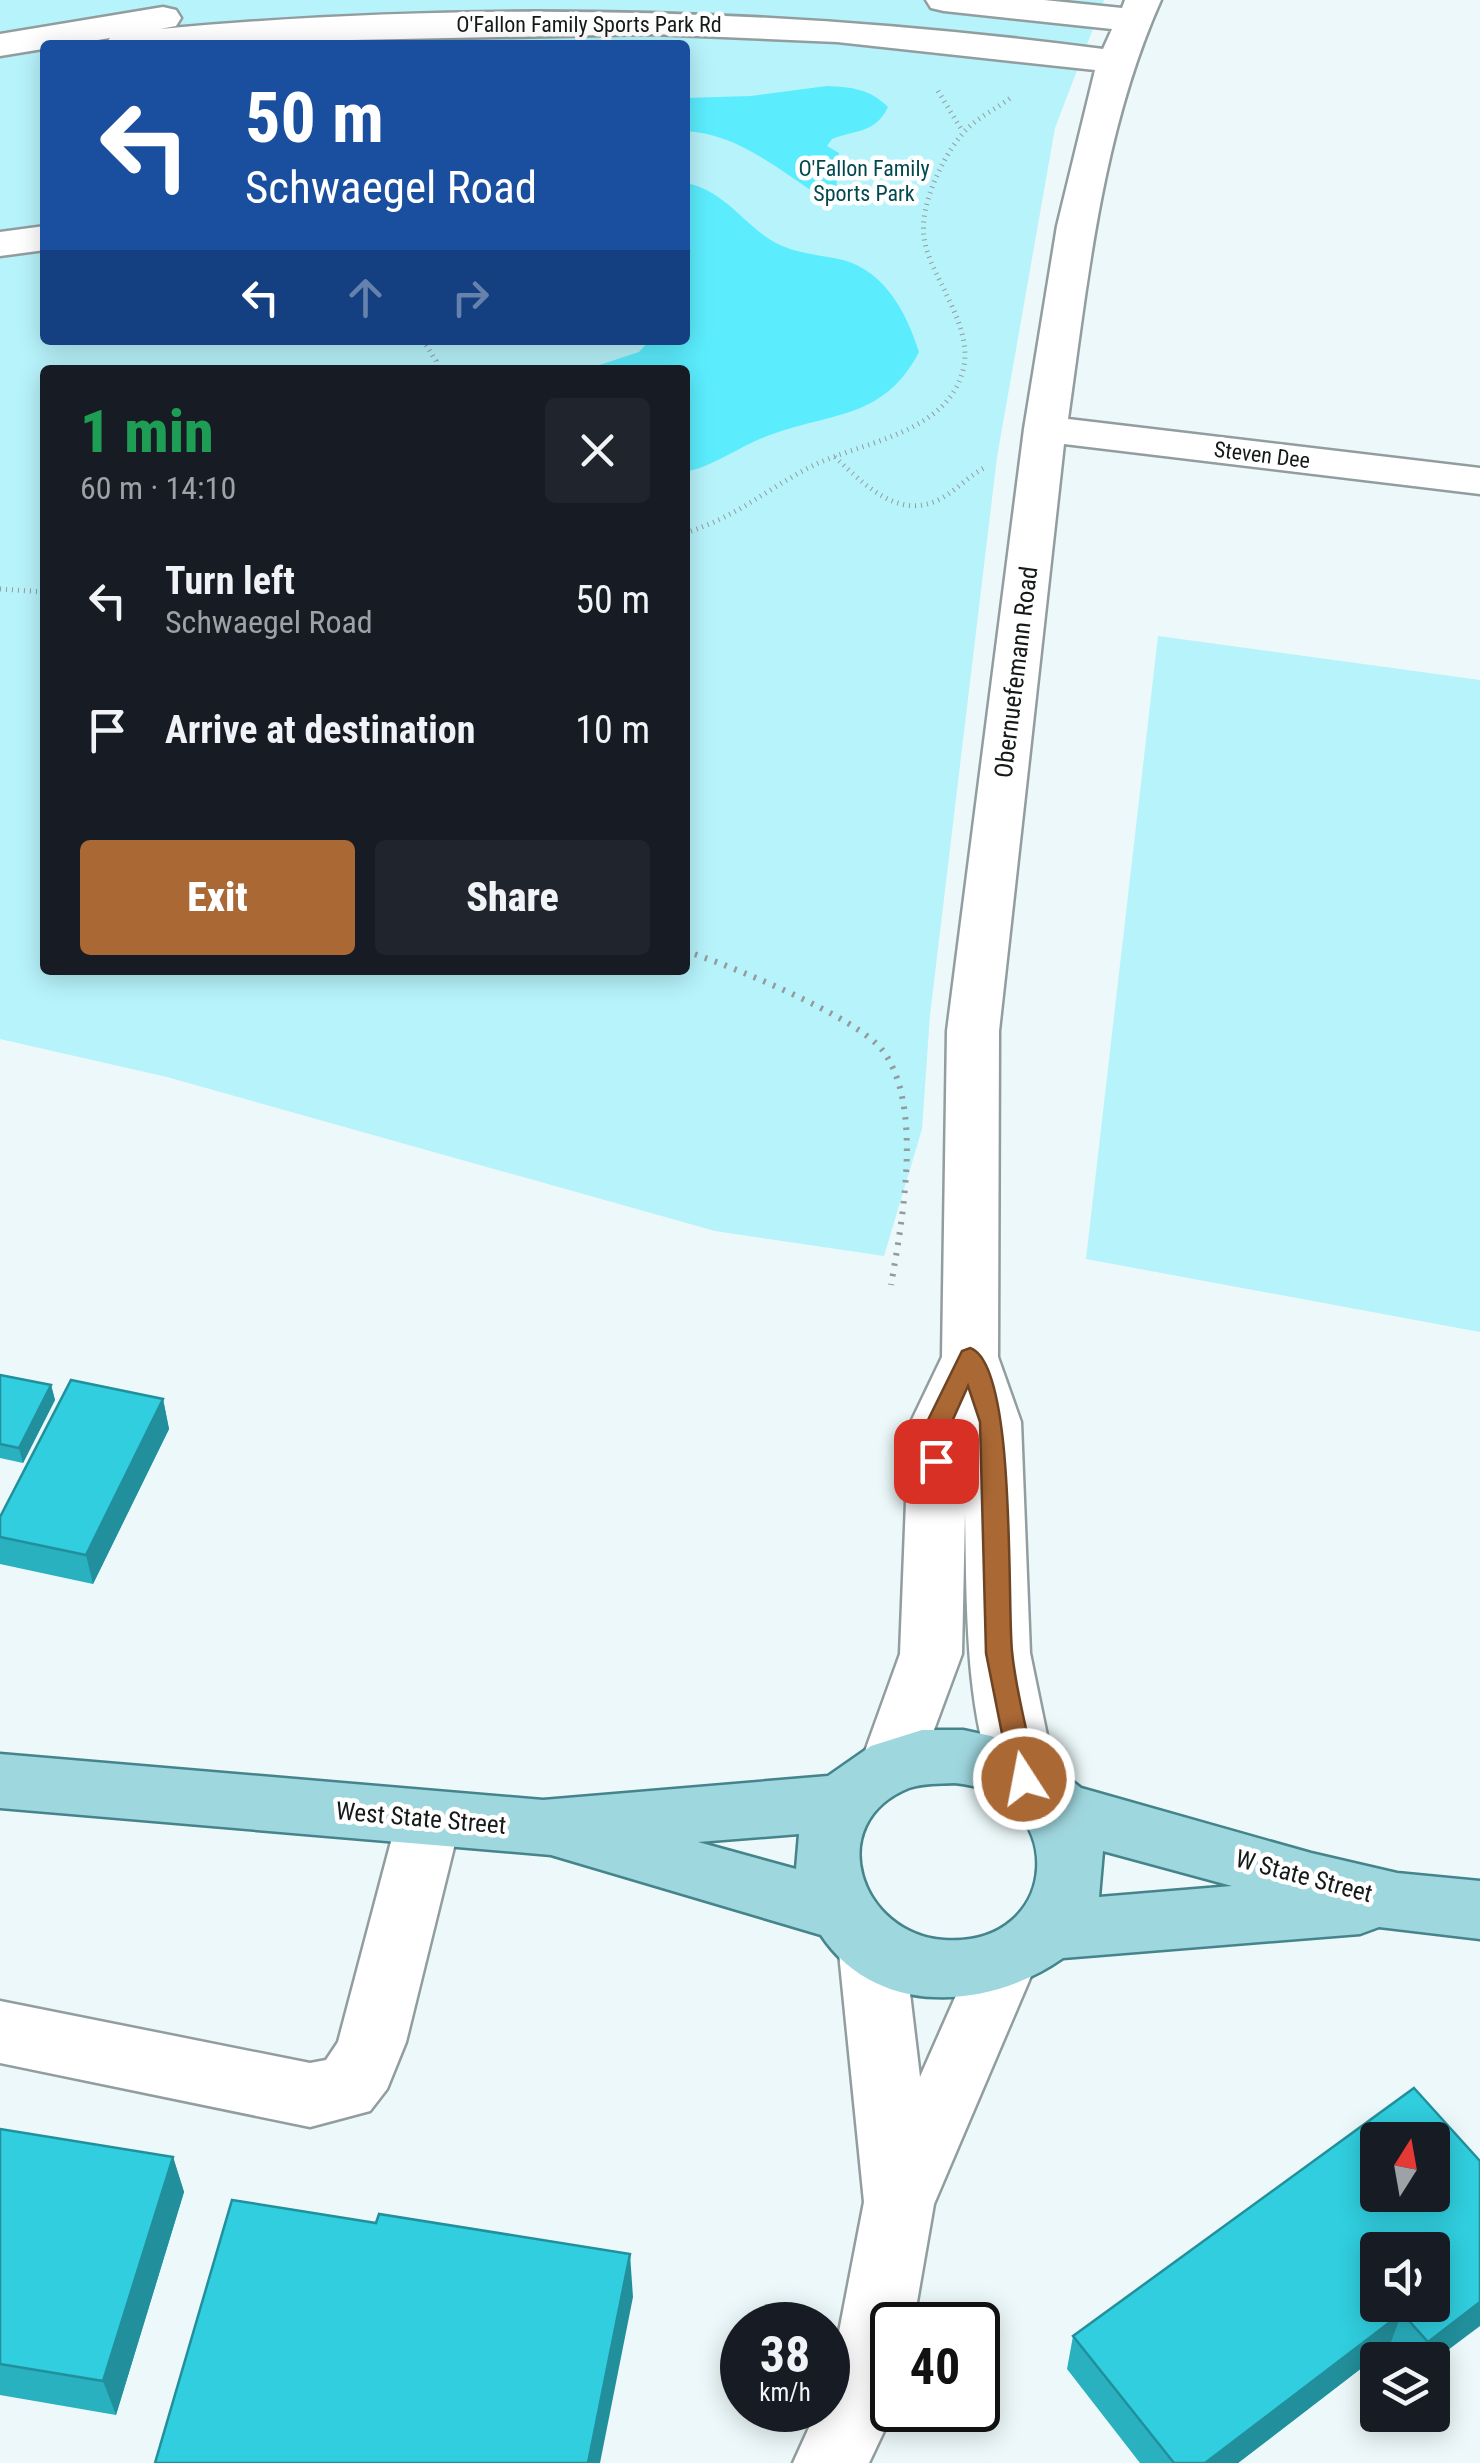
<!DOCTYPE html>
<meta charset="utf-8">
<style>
body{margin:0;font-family:"Roboto Condensed",sans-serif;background:#20242c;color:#f1f3f6;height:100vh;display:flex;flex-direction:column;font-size:38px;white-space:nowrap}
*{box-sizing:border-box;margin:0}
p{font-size:32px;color:#9ea1a6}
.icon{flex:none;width:55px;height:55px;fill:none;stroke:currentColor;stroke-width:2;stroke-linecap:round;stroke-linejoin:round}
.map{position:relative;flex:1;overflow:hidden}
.details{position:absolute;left:40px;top:365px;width:650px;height:610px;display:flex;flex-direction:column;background:#171b24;border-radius:10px;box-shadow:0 5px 25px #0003}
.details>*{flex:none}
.top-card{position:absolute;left:40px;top:40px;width:650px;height:305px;border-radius:10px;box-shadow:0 5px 25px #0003;background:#1a4fa0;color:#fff;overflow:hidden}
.needle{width:65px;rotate:11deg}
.buttons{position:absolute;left:1360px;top:2122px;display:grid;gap:20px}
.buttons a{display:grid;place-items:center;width:90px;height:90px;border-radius:10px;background:#171b24;box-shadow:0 5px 25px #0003;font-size:50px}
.speed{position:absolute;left:720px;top:2302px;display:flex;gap:20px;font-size:50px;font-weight:700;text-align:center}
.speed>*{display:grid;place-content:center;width:130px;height:130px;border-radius:50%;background:#171b24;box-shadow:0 5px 25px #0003;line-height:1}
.speed small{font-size:25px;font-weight:400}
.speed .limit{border:5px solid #111;border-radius:15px;background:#fff;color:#111}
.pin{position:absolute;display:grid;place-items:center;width:85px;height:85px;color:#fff;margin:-42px;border-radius:20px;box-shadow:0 5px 15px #0006}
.me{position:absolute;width:110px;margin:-55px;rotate:349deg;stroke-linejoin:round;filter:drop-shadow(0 0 8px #0008)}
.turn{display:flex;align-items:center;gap:35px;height:210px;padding:0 40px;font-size:45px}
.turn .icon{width:130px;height:130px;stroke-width:2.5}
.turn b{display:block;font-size:70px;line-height:85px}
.lanes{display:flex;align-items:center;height:95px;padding:0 40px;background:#0003;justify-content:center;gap:50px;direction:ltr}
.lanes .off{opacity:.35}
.round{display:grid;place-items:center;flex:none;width:105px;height:105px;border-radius:10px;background:#20242c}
.summary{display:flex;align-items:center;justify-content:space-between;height:170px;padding:0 40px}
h1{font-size:60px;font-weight:800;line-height:75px;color:#1e9e55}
.primary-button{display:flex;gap:20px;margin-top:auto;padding:20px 40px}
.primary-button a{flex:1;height:115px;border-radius:10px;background:#aa6835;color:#fff;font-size:40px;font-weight:800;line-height:115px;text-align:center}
.primary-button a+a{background:#20242c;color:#f1f3f6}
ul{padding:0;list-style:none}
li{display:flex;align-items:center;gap:30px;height:130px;padding:0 40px}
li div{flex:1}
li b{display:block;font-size:38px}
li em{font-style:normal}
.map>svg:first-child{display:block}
</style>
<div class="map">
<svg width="1480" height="2463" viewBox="0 0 1480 2463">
<rect width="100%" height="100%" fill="#ecf8f9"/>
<path fill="#b7f3fb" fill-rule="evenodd" d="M0 0H1104L1055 128 997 457 930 1015 922 1129 884 1256 715 1231 167 1077 0 1039ZM45 45H685V340H45ZM45 370H685V970H45Z
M1158 636 1480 680V1332L1086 1259Z"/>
<path fill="#5bedfe" d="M827 86C852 87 870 89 888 107 876 133 855 130 832 139L827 146 839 153 836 191 821 197C779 170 737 133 685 131V98L751 96Z
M685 178 686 183C722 190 741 220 769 239 792 254 817 254 843 260 886 272 907 314 919 352 884 419 833 412 770 435 741 445 715 466 685 472V370H584L639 352 650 340H685Z"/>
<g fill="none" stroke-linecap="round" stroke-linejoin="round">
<g stroke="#929d9f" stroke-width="5">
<path id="minor" d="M926 0H1044L1122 8 1125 0H1161C1102 132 1088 278 1068 419L1480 468V494L1064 444 999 1031 998 1357 1021 1422 1030 1653 1056 1779 1047 1798 1024 1806 1001 1798C964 1720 967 1601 965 1514L962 1654 914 1784 892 1792 870 1784 860 1765 900 1654 909 1426 942 1357 947 1031 1024 429 1057 226 1095 70 837 42 652 34 105 45 110 38 0 56V34L163 7 176 10 181 18 176 26 160 29C473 0 792 8 1103 49L1112 29 944 11 931 8Z
M45 226V250L0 256V232Z
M429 1791 452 1799 461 1819 406 2042 387 2089 370 2111 310 2127 0 2063V2001L310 2063 326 2060 338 2042 397 1819 406 1799Z
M871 1913 894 1922 904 1943 920 2077 980 1941 1004 1932 1028 1941 1037 1962 934 2204 913 2325H892L894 2410 869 2463H793L817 2410H828V2389L864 2202 838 1943 848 1922Z"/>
</g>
<g stroke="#45848b" stroke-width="5">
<path id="major" d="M922 1730H963L991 1736 1040 1756 1081 1788 1311 1853 1397 1873 1480 1881V1939L1379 1927 1360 1934 1063 1958C989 2010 876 2018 821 1935L551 1855 0 1808V1754L543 1800 828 1776 871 1746ZM954 1783C1070 1793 1063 1948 944 1940 860 1934 822 1823 909 1788 923 1783 939 1784 954 1783ZM799 1834 796 1869 698 1842ZM1103 1851 1232 1886 1099 1897Z"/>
</g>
<path stroke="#939b9c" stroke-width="5" stroke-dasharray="1 5" stroke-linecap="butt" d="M938 91 963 132
M423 340 436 361V370
M835 457C863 483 897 520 938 500 955 492 967 477 984 468
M685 533C739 516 765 490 812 466 863 441 950 434 964 366 969 338 954 311 943 287 935 271 926 254 924 237 919 204 946 148 969 127 982 115 999 107 1013 96
M0 589 45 592"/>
<path stroke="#939b9c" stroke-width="6" stroke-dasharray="2.5 8" stroke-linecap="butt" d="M685 951C727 964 858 1017 883 1051 924 1106 902 1222 891 1285"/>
<use href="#minor" fill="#fff" fill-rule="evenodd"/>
<use href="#major" fill="#9fd7df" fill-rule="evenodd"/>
</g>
<path fill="#29b1c0" d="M0 1375 51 1385 55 1400 23 1463 0 1458Z
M163 1399 169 1429 93 1584 0 1564V1517Z
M1414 2088 1432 2360H1400L1389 2347 1238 2463H1140L1067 2369 1073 2336Z
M0 2129 173 2157 184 2192 116 2415 0 2395Z"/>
<path fill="#22909c" d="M51 1385 55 1400 23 1463 19 1448Z
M163 1399 169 1429 93 1584 86 1555Z
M173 2157 184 2192 116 2415 103 2381Z
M630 2254 633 2297 600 2463H588Z
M1480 2302V2326L1432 2362V2360H1421L1428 2342Z
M1402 2313 1389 2347 1238 2463H1205Z"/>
<path fill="#30cedf" stroke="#22909c" stroke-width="2.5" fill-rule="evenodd" d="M0 1375 51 1385 19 1448 0 1444Z
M71 1380 163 1399 86 1555 0 1537V1517Z
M1414 2088 1480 2161V2302L1428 2342 1402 2313 1205 2463H1174L1073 2336ZM1378 2140H1432V2195H1378ZM1378 2250H1432V2305H1378Z
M0 2129 173 2157 103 2381 0 2364Z
M232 2200 376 2223 379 2214 630 2254 588 2463H155Z"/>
<path fill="#aa6835" stroke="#6e4422" stroke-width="2.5" d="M970 1348C1017 1363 1007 1603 1012 1651 1016 1694 1029 1737 1037 1779L1033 1787H1014L1011 1779 986 1653 980 1422 968 1386 950 1426 945 1468 936 1471 924 1461 925 1426 962 1351Z"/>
<g text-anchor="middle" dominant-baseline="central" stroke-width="9" stroke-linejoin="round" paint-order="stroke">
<g font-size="22" fill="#151919" stroke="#fff">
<text x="589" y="24">O'Fallon Family Sports Park Rd</text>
<text transform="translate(1262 455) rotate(7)">Steven Dee</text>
</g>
<g font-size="22" fill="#02484f" stroke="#fff">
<text x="864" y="168">O'Fallon Family<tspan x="864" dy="25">Sports Park</tspan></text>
</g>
<g font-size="25" fill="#151919" stroke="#fff">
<text transform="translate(1016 672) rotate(-83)">Obernuefemann Road</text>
<text transform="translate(421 1818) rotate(5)">West State Street</text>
<text transform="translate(1304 1876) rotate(15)">W State Street</text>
</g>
</g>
</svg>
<div class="buttons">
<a><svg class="needle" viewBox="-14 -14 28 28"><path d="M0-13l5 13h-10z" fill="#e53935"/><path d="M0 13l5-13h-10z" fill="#9ea1a6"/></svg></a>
<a><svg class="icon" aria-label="sound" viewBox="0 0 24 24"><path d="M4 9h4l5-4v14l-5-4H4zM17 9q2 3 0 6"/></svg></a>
<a><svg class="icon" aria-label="layers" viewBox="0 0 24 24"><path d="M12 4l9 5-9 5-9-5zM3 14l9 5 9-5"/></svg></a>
</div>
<div class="speed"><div>38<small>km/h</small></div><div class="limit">40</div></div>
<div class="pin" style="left:936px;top:1461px;background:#d93025"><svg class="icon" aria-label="arrive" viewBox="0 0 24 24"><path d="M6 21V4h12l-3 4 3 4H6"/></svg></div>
<svg class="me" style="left:1024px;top:1779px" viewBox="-20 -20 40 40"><circle r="17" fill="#aa6835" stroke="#fff" stroke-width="3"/><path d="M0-11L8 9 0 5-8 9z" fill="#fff"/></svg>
<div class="top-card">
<div class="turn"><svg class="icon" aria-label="left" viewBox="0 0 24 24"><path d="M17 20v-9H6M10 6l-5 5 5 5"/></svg><div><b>50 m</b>Schwaegel Road</div></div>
<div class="lanes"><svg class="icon" aria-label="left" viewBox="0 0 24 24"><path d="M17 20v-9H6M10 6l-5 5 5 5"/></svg><svg class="icon off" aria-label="ahead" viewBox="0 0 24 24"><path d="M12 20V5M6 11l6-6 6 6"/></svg><svg class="icon off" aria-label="right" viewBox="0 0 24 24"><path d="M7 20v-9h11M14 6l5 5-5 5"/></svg></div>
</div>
<section class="details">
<div class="summary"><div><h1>1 min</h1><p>60 m · 14:10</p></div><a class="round"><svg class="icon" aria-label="close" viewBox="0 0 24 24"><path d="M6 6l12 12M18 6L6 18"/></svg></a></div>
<ul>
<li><svg class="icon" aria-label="left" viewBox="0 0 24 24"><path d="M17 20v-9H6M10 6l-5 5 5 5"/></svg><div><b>Turn left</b><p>Schwaegel Road</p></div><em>50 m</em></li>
<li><svg class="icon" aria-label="arrive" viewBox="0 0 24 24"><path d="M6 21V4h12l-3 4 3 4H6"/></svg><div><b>Arrive at destination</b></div><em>10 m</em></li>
</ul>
<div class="primary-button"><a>Exit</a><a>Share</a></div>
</section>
</div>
